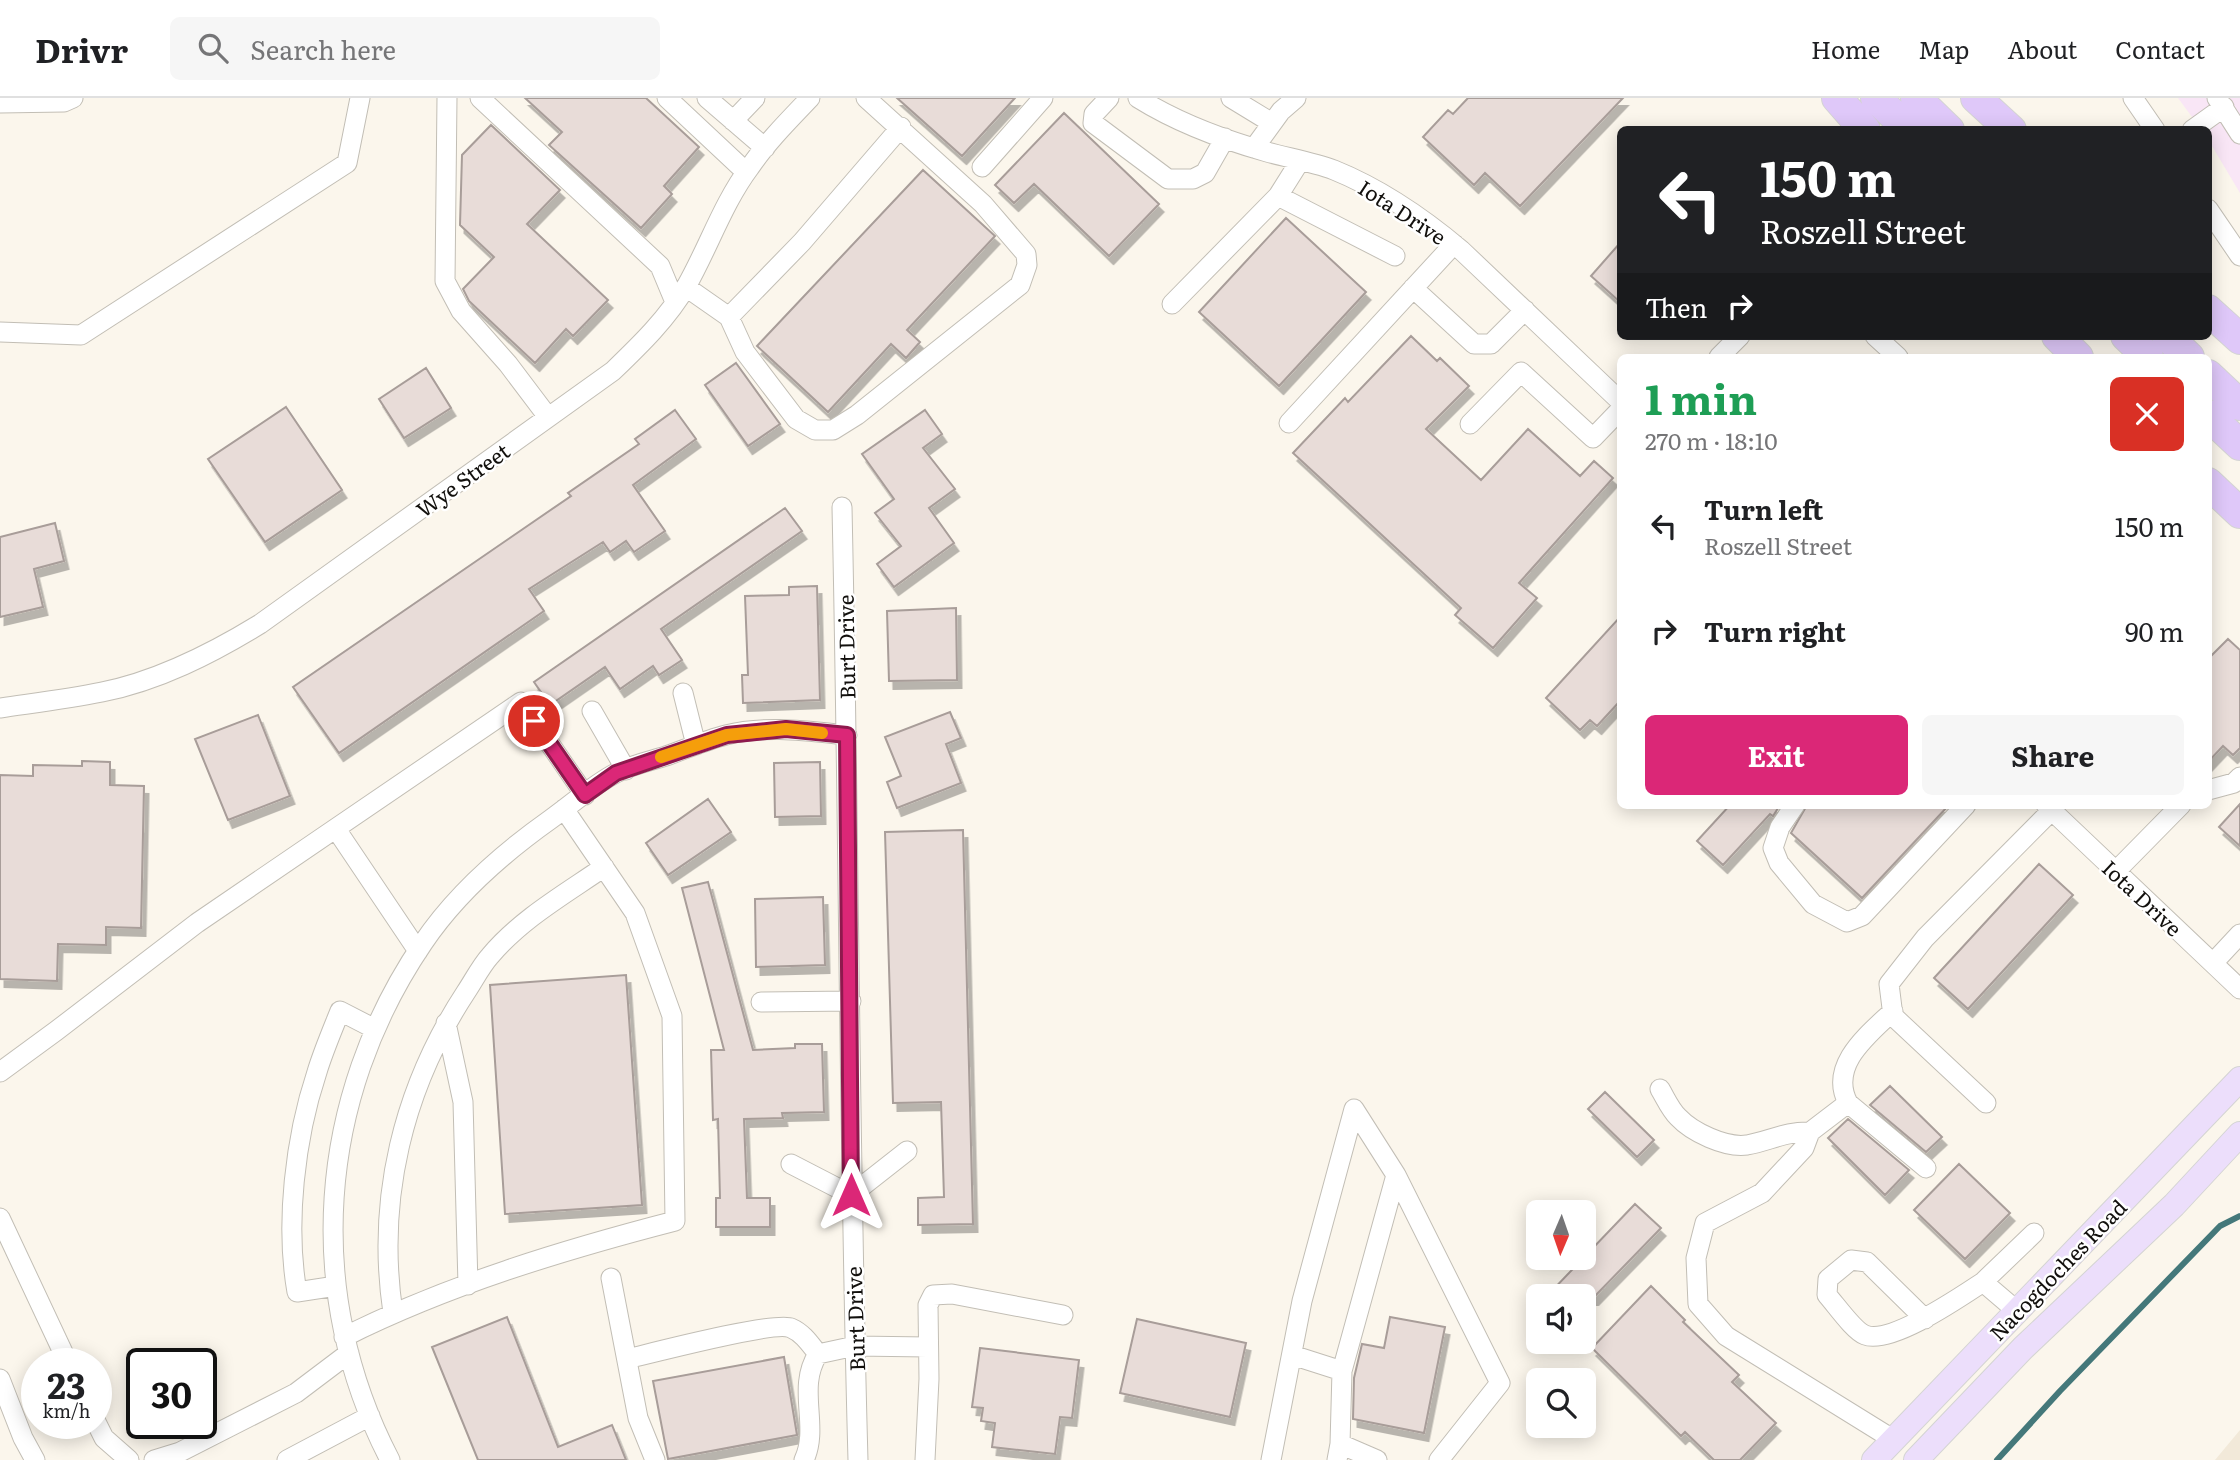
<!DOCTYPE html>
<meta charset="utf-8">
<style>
body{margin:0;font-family:Literata,serif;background:#f6f6f6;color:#202124;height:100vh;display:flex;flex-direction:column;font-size:26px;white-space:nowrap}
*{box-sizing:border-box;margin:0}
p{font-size:23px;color:#757577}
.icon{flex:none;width:38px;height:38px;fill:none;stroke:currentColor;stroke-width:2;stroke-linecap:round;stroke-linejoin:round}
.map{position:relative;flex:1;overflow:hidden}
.panel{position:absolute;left:1617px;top:256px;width:595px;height:455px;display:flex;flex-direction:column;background:#fff;border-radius:10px;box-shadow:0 4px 18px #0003}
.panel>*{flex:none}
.banner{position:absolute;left:1617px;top:28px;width:595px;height:214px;border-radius:10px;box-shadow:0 4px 18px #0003;background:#202124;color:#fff;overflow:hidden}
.needle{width:46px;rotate:182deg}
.buttons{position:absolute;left:1526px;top:1102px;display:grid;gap:14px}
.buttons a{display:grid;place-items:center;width:70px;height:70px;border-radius:10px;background:#fff;box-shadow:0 4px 18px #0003;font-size:35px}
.speed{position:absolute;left:21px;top:1250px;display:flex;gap:14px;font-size:35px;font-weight:700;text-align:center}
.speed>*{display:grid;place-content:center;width:91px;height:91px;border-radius:50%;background:#fff;box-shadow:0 4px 18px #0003;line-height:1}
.speed small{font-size:18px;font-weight:400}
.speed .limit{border:4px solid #111;border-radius:10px;background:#fff;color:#111}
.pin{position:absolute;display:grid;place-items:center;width:60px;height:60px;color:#fff;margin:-30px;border:4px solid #fff;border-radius:50%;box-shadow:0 2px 7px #0007}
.me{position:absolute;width:77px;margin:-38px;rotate:0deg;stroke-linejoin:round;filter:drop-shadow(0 0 5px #0008)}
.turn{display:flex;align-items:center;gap:24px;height:147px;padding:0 28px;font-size:32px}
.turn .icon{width:91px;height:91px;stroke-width:2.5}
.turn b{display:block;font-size:49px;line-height:60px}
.then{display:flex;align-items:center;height:66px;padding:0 28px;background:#0003;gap:14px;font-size:26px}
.round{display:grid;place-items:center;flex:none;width:74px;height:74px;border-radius:10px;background:#f6f6f6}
.overview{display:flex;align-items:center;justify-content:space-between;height:119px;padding:0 28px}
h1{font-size:42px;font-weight:700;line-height:52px;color:#1e9e55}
.cta{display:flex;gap:14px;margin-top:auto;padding:14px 28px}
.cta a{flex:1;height:80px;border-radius:10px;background:#db2777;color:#fff;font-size:28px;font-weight:700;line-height:80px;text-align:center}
.cta a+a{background:#f6f6f6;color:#202124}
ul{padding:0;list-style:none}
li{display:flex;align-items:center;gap:21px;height:105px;padding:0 28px}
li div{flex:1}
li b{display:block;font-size:26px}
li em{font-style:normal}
header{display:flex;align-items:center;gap:42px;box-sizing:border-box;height:98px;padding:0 35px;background:#fff;border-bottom:2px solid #e0e0e0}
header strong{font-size:33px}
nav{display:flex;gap:38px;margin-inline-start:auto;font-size:24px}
.search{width:490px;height:63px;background:#f6f6f6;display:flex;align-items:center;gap:18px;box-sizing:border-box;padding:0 24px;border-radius:10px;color:#757577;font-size:26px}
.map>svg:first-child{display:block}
</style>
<header>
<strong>Drivr</strong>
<div class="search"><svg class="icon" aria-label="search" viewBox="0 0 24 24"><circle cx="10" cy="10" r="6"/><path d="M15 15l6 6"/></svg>Search here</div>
<nav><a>Home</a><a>Map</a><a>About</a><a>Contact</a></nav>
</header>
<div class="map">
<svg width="2240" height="1362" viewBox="0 0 2240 1362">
<defs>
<filter id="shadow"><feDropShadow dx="4.5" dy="8" stdDeviation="0" flood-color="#0004"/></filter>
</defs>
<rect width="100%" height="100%" fill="#fbf6ec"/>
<path fill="#f2e9d9" d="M2240 1332V1362H2215Z"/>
<path fill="#f9e6f6" d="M2178 0H2240V95L2209 43 2208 32 2201 31Z"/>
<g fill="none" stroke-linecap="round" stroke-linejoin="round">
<path stroke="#44787a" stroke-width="6" d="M1997 1362 2060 1293 2220 1128 2240 1118"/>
</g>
<path fill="#e8dcd8" stroke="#a89d99" stroke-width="2" filter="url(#shadow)" d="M525 0H646L699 49 664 88 672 96 641 130 549 47 562 34Z
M897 0H1015L962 58Z
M1468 0H1623L1520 108 1485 75 1474 87 1423 39 1448 12 1453 16Z
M1064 15 1159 106 1109 158 1034 86 1014 105 995 87Z
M491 27 560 92 527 126 608 202 573 238 566 231 535 265 469 203 463 191 494 159 460 127 462 57Z
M923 72 995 138 907 232 920 244 906 260 891 246 828 314 757 248Z
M1286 120 1366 194 1279 288 1199 214Z
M1620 145V204L1591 178Z
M1411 238 1437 263 1440 260 1469 288 1426 331 1481 382 1528 331 1580 378 1594 363 1613 380 1519 485 1537 500 1493 550 1455 517 1461 510 1293 355 1345 300 1348 304Z
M736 265 780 326 748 348 705 287Z
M426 270 451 310 404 340 379 301Z
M286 309 342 392 265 444 208 361Z
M675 312 696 341 633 387 665 433 634 454 626 443 610 454 603 444 529 491 544 513 339 655 293 589 571 398 568 395 639 346 635 341Z
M925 312 942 336 923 350 955 391 929 410 954 445 894 489 877 466 901 448 875 415 894 401 862 356Z
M785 410 802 433 661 531 682 562 659 577 653 568 620 591 605 569 550 607 534 584Z
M55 425 64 463 34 471 43 509 0 519V439Z
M817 488 820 602 743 605 742 577H748L745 498 789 497V489Z
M956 510 957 582 889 583 887 513Z
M1620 519V603L1597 628 1590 622 1580 632 1546 600Z
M2228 541 2240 552V650L2233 657 2223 648 2208 664V561Z
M950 614 961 640 946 646 961 685 897 710 887 684 901 678 885 639Z
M258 617 290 698 228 722 195 641Z
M82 663 110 664V687L144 688 141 830 106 829V847L58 846 57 883 0 881V677L33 678V667L82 668Z
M820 664 821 718 775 719 774 665Z
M708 701 731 734 668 777 646 745Z
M2240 706V748L2219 729Z
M1730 707H1780L1773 718 1770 716 1723 767 1697 743Z
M1807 707H1949L1862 800 1791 735Z
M963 732 973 1126 918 1127V1100L944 1099 941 1004 893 1005 885 734Z
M2039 766 2073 797 1968 911 1934 880Z
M708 784 753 952 795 950V946H822L824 1014 782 1015 783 1020 744 1021 747 1100H770V1129H716V1100H720L718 1021 713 1022 711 952H724L682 790Z
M823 799 825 867 756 869 755 801Z
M626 877 642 1107 505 1116 490 887Z
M1890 988 1942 1039 1926 1054 1870 1007Z
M1605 994 1654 1042 1637 1059 1588 1011Z
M1848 1021 1909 1072 1885 1097 1828 1040Z
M1959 1066 2010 1115 1965 1161 1914 1112Z
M1635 1106 1661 1130 1594 1199H1546Z
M1651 1188 1685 1222 1683 1224 1739 1277 1732 1284 1776 1325 1740 1362H1714L1685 1334 1681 1338 1592 1250Z
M507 1219 558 1349 612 1327 626 1362H478L432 1249Z
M1390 1219 1445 1229 1424 1335 1353 1321 1354 1280 1362 1246 1384 1250Z
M1137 1221 1246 1245 1230 1319 1120 1295Z
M980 1250 1079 1262 1072 1320 1060 1319 1055 1356 992 1349 995 1325 981 1323 983 1310 972 1309Z
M784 1259 797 1337 668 1361 653 1283Z"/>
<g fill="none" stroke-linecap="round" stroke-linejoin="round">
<g stroke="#c2beb5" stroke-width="21">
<path id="minor" d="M447 0 445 183 461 213 508 266 548 319
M480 0 660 168 675 204
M667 0 746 74
M707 0 765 50
M866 0 983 106 1026 156 1027 167 1020 187 857 317 833 332H815L796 321 745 254 729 219 802 144 901 29
M1109 0 1094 16 1093 25 1168 81H1193L1205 75 1225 40
M1138 0C1178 25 1221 41 1267 54 1289 60 1313 64 1334 72 1381 91 1423 120 1461 152L1620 303
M1231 0 1272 25
M2133 0 2155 32
M2217 0 2240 36
M0 5 64 4 73 0
M733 23 755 0
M2192 32 2224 9
M1254 50 1281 13 1296 0
M982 69 1043 0
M1278 98 1395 158
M2208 111 2240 158
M686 189 729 219
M1413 190 1474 246H1491L1525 212
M1172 206 1278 98 1300 63
M0 234 81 237 347 65 360 0
M1875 238 1898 259
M1719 259 1740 238
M1289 325 1454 146
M1470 326 1521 274 1593 340 1620 312
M842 409C849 727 849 1044 858 1362
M683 595 696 647
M0 610C34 605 68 601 102 594 158 583 211 556 260 526L613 273C640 247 668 220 687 187 709 148 723 105 750 69 767 44 789 22 810 0
M592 613 626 672
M2208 692 2234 685 2240 679
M1795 707 1780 729 1773 750 1779 765 1813 806 1847 824 1862 818 1966 707
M2046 707 2240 891
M336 731 418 853
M2116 773 2181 707
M2213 865 2240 836
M761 904 851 903
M446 925 463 1004 468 1187
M0 974 56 933 197 825 521 604 585 697
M1660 991C1666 1001 1670 1011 1678 1019 1692 1034 1725 1050 1747 1047 1769 1043 1787 1033 1810 1034
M1848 1005C1828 967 1869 936 1893 913
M1986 1005 1893 918 1889 886 1925 840 2052 712
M791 1066 851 1097 907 1053
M1396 1077 1500 1285 1439 1362
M0 1120 68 1265
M611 1180 638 1320 655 1362
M336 1188 297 1194C285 1126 295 1040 317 974 323 954 332 933 340 913L375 931
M2017 1213 1983 1184 2034 1135
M393 1215C376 1101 403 990 466 894 474 882 481 868 490 858 521 821 565 796 604 769
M1925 1221 1867 1164 1851 1162 1828 1181 1827 1197C1836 1207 1854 1233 1865 1237 1891 1247 1960 1199 1983 1184
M344 1239C448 1187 563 1152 675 1123L672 918 635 815 564 711
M1292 1257 1342 1273 1340 1346 1337 1362
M627 1261C652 1255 775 1223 791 1230 803 1235 810 1246 818 1256
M0 1281 23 1340 35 1362
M96 1324 104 1340 129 1362
M1894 1342 1726 1238 1698 1206 1696 1160 1705 1125 1762 1095 1804 1050 1810 1034 1848 1005 1926 1070
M1340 1346 1377 1362
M154 1362 180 1354 296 1295 349 1255
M287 1362 370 1318
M390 1362C303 1195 317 1001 423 845 456 796 503 755 551 721 572 706 593 687 616 675 631 667 650 663 666 658 686 651 706 642 726 637 765 627 807 633 847 637
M804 1362C820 1328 796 1290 818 1256L855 1248 928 1249
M925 1362 929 1281 928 1207 933 1197 952 1196 1063 1217
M1271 1362 1302 1203 1354 1011 1396 1077 1342 1273"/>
</g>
<g stroke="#d4d4d3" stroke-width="26">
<path id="major" d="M1874 1362 2240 981
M1916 1362 2023 1250 2174 1107 2240 1036"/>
</g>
<g stroke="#d4d4d3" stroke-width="32">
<path id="highway" d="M1837 0 1865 32
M1876 0 1909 32
M1916 0 1949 32
M1976 0 2011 32
M2208 212 2240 241
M2057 238 2078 259
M2126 238 2148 259
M2167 238 2189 259
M2208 277 2240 307
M2208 317 2240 347
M2208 385 2240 415"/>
</g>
<use href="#minor" stroke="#fff" stroke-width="19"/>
<use href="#major" stroke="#ecdefb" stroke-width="24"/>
<use href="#highway" stroke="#dfc8f9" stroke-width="30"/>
</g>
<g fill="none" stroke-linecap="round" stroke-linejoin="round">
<g stroke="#8e194d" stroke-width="18">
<path id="route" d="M534 623 585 697 616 675 727 637 786 631 847 637 851 1097"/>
</g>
<use href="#route" stroke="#db2777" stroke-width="12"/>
<path stroke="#f59e0b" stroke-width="12" d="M661 659 727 637 786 631 822 635"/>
</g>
<g text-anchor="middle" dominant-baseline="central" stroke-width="5" stroke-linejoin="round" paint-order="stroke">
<g font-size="21" fill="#12100d" stroke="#fff">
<text transform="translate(1403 113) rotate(33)">Iota Drive</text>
<text transform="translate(462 381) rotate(-36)">Wye Street</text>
<text transform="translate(845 549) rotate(-91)">Burt Drive</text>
<text transform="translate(2143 799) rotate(43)">Iota Drive</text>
<text transform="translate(2057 1171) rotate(-46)">Nacogdoches Road</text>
<text transform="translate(854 1221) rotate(-92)">Burt Drive</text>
</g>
</g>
</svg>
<div class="buttons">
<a><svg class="needle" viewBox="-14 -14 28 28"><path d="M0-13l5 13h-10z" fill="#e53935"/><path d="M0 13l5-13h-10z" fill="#757577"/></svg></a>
<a><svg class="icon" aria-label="sound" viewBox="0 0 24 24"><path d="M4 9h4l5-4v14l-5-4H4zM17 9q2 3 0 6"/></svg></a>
<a><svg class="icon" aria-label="search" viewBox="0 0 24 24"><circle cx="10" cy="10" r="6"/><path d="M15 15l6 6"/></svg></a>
</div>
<div class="speed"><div>23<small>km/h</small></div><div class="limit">30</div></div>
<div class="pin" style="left:534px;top:623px;background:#d93025"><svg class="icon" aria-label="arrive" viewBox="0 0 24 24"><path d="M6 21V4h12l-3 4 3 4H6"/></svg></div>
<svg class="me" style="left:851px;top:1097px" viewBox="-20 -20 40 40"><path d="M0-17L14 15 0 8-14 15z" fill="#db2777" stroke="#fff" stroke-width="4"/></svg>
<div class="banner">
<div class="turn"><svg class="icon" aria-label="left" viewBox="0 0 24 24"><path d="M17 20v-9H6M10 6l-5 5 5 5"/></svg><div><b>150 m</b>Roszell Street</div></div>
<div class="then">Then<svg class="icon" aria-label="right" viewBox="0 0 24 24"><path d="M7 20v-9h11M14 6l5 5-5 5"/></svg></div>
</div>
<section class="panel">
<div class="overview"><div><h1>1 min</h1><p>270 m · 18:10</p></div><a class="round" style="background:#d93025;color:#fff"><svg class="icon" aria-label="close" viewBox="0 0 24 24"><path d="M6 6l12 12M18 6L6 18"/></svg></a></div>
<ul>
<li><svg class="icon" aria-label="left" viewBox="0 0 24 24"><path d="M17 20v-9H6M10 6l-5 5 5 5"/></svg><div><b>Turn left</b><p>Roszell Street</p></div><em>150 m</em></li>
<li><svg class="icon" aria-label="right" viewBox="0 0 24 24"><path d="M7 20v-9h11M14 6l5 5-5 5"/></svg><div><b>Turn right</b></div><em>90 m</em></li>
</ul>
<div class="cta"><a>Exit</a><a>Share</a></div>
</section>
</div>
